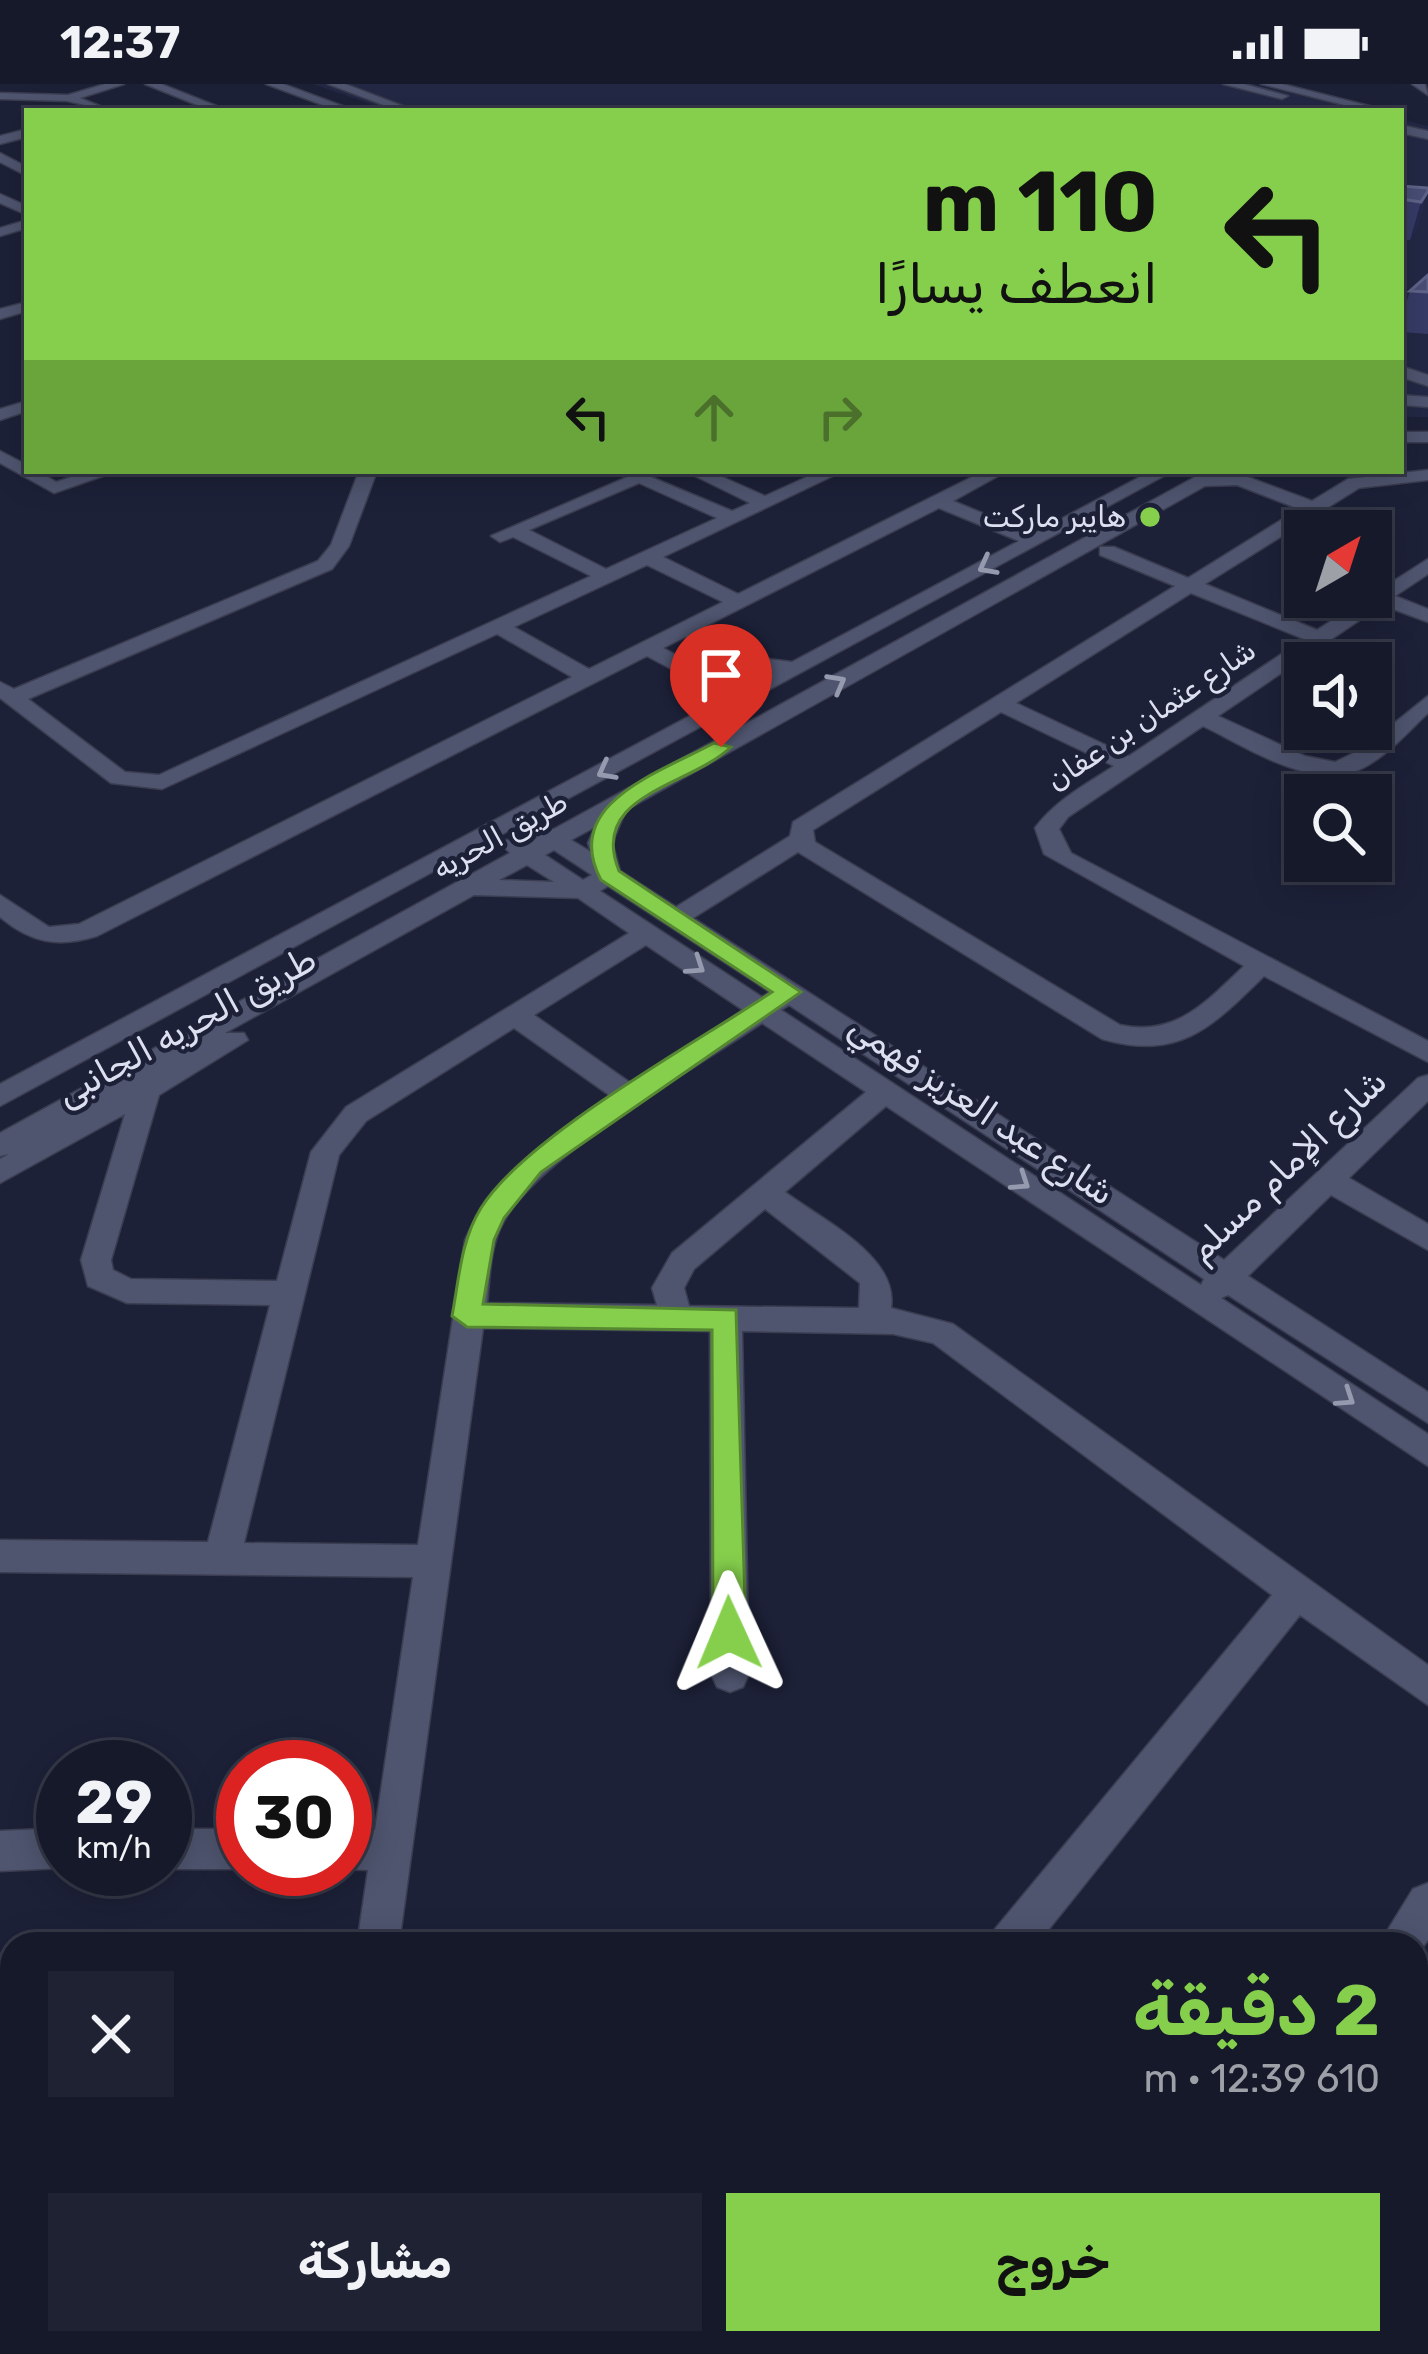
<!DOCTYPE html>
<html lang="ar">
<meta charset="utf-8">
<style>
body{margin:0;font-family:Rubik,Vazirmatn,sans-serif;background:#1f2232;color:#f1f3f6;direction:rtl;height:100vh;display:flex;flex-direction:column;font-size:45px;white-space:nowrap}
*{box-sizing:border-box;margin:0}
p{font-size:39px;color:#9ea0a8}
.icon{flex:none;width:66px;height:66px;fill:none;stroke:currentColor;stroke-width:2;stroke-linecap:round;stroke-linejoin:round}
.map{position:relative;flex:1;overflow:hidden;direction:ltr}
.side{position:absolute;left:0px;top:1848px;width:1428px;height:423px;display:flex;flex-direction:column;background:#16192a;border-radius:36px 36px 0 0;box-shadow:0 6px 30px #0003,0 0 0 3px #353847;direction:rtl}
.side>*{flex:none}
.top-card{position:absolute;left:24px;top:24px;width:1380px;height:366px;border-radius:0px;box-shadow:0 6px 30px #0003,0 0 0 3px #353847;direction:rtl;background:#85cf4c;color:#111;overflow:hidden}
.needle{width:78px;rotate:39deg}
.controls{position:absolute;left:1284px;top:426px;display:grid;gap:24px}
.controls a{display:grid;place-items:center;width:108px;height:108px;border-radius:0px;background:#16192a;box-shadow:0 6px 30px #0003,0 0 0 3px #353847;font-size:60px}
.speed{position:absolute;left:36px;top:1656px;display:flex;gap:24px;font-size:60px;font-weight:700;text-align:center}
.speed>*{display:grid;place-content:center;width:156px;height:156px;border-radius:50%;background:#16192a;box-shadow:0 6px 30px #0003,0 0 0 3px #353847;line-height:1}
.speed small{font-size:30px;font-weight:400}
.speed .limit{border:18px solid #d22;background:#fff;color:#111}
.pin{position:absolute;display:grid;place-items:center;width:102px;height:102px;color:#fff;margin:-123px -51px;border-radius:50% 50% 50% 0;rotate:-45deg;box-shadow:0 0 12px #0007}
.pin .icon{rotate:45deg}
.me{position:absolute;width:132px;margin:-66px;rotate:359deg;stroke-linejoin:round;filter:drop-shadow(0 0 9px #0008)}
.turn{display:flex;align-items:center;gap:42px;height:252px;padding:0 48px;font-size:54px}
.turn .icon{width:156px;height:156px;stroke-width:2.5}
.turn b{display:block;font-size:84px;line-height:102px}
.lanes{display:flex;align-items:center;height:114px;padding:0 48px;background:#0003;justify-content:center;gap:60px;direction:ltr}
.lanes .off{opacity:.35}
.round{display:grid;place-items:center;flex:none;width:126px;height:126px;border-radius:0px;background:#1f2232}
.summary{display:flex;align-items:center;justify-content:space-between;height:204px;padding:0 48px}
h1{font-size:72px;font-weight:700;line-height:90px;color:#85cf4c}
.cta{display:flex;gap:24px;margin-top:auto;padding:24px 48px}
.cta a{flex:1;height:138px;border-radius:0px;background:#85cf4c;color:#111;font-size:48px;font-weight:700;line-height:138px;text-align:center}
.cta a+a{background:#1f2232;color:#f1f3f6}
.status{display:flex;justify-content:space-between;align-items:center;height:84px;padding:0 60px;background:#16192a;direction:ltr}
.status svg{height:33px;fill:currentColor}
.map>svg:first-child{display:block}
</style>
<div class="status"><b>12:37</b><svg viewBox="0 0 49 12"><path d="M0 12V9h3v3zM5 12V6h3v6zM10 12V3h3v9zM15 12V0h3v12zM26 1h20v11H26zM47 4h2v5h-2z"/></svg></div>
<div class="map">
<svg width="1428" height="2270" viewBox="0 0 1428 2270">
<rect width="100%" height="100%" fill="#1d2138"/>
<path fill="#232845" d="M313 0H1252L1366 27H390Z
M1401 35 1428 42V333H1401Z"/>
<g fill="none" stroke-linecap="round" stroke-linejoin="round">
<g stroke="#3b3d51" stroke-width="3">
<path id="minor" d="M105 0H124L80 14 112 27 67 17 0 15V9L68 11Z
M145 0H161L229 27H212Z
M266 0H283L356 27H339Z
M328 0H345L416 27H399Z
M1223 0H1244L1288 12 1282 15Z
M1261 0H1282L1389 27H1368Z
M1412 0H1425L1428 11Z
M1401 41 1428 47V55L1401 49Z
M27 45V53L0 60V52Z
M0 69 27 83V92L0 78Z
M0 110 27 122V131L0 119Z
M27 136V144L0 152V144Z
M27 218V227L0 235V225Z
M1401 282 1428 291V302L1401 293Z
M1401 311 1428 313V323L1401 321Z
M27 317V327L0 336V325Z
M1401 348H1428V358H1401Z
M0 367 27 381V387H38L56 398 90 387H117L54 409 0 379Z
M1428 386V396L1359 404 1205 500 1317 546 1428 475V490L1395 512 1428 525V538L1382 521 1218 632 1305 672 1335 678 1362 665 1428 612V629C1408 648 1388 671 1363 684 1314 709 1247 663 1203 642L1068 733 1059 745 1071 769 1428 957V978L1264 892C1212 943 1180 977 1102 955L798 768 693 834 1224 1176 1418 994 1428 991V1017L1349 1094 1428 1140V1166L1331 1111 1248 1192 1428 1308V1339L1228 1211 1221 1214 1428 1350V1382L886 1022 785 1108C822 1136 899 1172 891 1224L953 1240 1428 1581V1621L1300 1531 1037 1860H989L995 1845 1272 1511 933 1259 893 1250 742 1247 749 1590 743 1603 730 1608 717 1603 711 1590 710 1247 483 1244 399 1860H357L368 1786 342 1785 345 1746H375L413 1493 0 1488V1456L208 1458 270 1221 127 1219 88 1202 81 1176 125 1030 0 1099V1075L9 1070 0 1072V1049L510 769 502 761 506 756 528 759 537 754 531 748 535 743 554 745 1206 387H1228L1225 391 1245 392 1312 417 1348 395ZM1237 401 1299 425 1188 494 1114 463H1100V471L1175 502 793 738 790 752 676 823 620 787 612 759 626 726 1205 402ZM1191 509 1304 555 1129 672 1016 619ZM1001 628 1114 682C1085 701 1056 716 1035 744L1044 770 1244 882C1206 918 1176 953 1120 941L815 758 813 746ZM595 743 588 759 591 768 571 756ZM554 766 592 791 583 796 545 771ZM527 781 554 798 499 796ZM608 802 770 908 762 913 600 807ZM474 811 578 814 629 849 346 1023 311 1068 277 1197 131 1195 113 1186 111 1176 159 1011 248 956 244 949H225ZM646 861 743 926 632 1000 534 931ZM789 921 1204 1195 1201 1201 781 926ZM762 939 866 1008 672 1169 652 1204 657 1221 487 1219C490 1192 490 1161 504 1137 540 1072 696 984 762 939ZM514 944 612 1013C551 1054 496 1087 465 1156L418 1461 244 1459 339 1071 366 1037ZM765 1125 860 1199 859 1224 689 1222 684 1204 694 1185Z
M359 387H377L349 462 332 485 28 615 125 688 159 691 591 492 513 453 500 458 491 452 639 388 732 427 750 419 685 387H709L765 412 820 387H843L663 473 738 510 984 387H1007L953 417 1033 450 1151 387H1173L0 1022V1000L716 618 709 605 647 572 97 852C58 864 31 859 0 833V811L49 843 79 840 572 593 497 550 162 705 111 699 0 614V598L14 605 318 477 331 461ZM639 399 717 434 606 485 529 446ZM939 424 1019 457 792 578 753 573 700 545ZM647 481 723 518 589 585 514 543ZM685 553 741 583 773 588 733 609 725 597 663 564Z
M63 1744V1784L0 1787V1747Z
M165 1745H243V1785H165Z
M1428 1799V1856L1416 1873V1860H1379L1413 1805Z
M1428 1904V1961L1416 1966V1909Z
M103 2259H158L154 2270H99Z
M656 2259H709L705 2270H652Z
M1094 2259H1145L1141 2270H1090Z
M1178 2259H1269L1273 2270H1174Z"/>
</g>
<use href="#minor" fill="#4f556f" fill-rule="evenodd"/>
</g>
<path fill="#363c67" d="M1401 102 1428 104 1418 142 1410 156 1401 155Z
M1428 191V250L1401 248V236L1410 207Z"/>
<path fill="#252a4e" d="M1428 107 1418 142 1410 156 1421 118Z"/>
<path fill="#484e76" stroke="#5f6489" stroke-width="3" d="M1401 102 1428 104V107L1421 118 1401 115Z
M1428 191V208L1410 207Z"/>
<defs><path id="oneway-chevron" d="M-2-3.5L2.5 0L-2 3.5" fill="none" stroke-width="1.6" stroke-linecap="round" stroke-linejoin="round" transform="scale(3)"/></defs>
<g stroke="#959aaf">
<use href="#oneway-chevron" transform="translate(987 482) rotate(152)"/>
<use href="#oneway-chevron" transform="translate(837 599) rotate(-29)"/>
<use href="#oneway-chevron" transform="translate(606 687) rotate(152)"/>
<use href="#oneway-chevron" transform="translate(696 882) rotate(34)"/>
<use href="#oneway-chevron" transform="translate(1021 1098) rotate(34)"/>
<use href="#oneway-chevron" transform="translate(1346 1314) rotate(34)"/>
</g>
<path fill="#85cf4c" stroke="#568731" stroke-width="3" d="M714 659 731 663C689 703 588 710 619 787L801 908 541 1088 504 1134 494 1156 483 1220 736 1226 746 1549 741 1560 729 1565 717 1560 713 1549 712 1246 467 1243 452 1232C459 1195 461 1156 481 1124 526 1052 696 959 772 908L601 796C560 719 661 688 714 659Z"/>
<circle fill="#85cf4c" stroke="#1d2138" stroke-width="4.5" cx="1150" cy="433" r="12"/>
<g text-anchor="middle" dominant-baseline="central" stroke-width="9" stroke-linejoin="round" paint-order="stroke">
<g font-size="30" fill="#dbdfef" stroke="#1d2138" text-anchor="end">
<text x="1126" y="433">هايبر ماركت</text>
</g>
<g font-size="30" fill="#dbdfef" stroke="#1d2138">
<text transform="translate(1151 631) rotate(-34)">شارع عثمان بن عفان</text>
<text transform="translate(500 751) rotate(-29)">طريق الحريه</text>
</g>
<g font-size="36" fill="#dbdfef" stroke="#1d2138">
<text transform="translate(186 942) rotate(-29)">طريق الحريه الجانبى</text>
<text transform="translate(982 1025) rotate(34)">شارع عبد العزيز فهمي</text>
<text transform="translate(1287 1081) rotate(-44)">شارع الإمام مسلم</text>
</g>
</g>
</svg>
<div class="controls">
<a><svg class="needle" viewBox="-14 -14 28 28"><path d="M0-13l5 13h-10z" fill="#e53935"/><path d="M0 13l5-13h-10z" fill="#9ea0a8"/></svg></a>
<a><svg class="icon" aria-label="sound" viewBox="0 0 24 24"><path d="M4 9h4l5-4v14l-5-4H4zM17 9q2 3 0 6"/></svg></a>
<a><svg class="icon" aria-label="search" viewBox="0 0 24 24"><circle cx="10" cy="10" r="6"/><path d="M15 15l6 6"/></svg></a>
</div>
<div class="speed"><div>29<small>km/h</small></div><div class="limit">30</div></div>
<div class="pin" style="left:721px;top:663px;background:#d93025"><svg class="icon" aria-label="arrive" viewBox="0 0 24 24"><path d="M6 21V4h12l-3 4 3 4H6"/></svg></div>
<svg class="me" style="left:729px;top:1549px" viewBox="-20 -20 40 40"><path d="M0-17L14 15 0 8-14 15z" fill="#85cf4c" stroke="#fff" stroke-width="4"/></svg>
<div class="top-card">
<div class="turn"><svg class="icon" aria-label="left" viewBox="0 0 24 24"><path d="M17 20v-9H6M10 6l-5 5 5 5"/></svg><div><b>110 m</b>انعطف يسارًا</div></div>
<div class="lanes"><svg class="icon" aria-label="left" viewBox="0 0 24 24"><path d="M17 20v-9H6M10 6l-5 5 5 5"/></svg><svg class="icon off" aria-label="ahead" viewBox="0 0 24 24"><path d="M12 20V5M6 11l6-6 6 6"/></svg><svg class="icon off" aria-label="right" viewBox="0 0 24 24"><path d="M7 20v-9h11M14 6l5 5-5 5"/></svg></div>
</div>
<section class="side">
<div class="summary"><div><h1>2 دقيقة</h1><p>610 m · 12:39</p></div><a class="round"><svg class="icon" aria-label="close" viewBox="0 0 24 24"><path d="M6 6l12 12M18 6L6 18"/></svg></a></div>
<div class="cta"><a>خروج</a><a>مشاركة</a></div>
</section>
</div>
